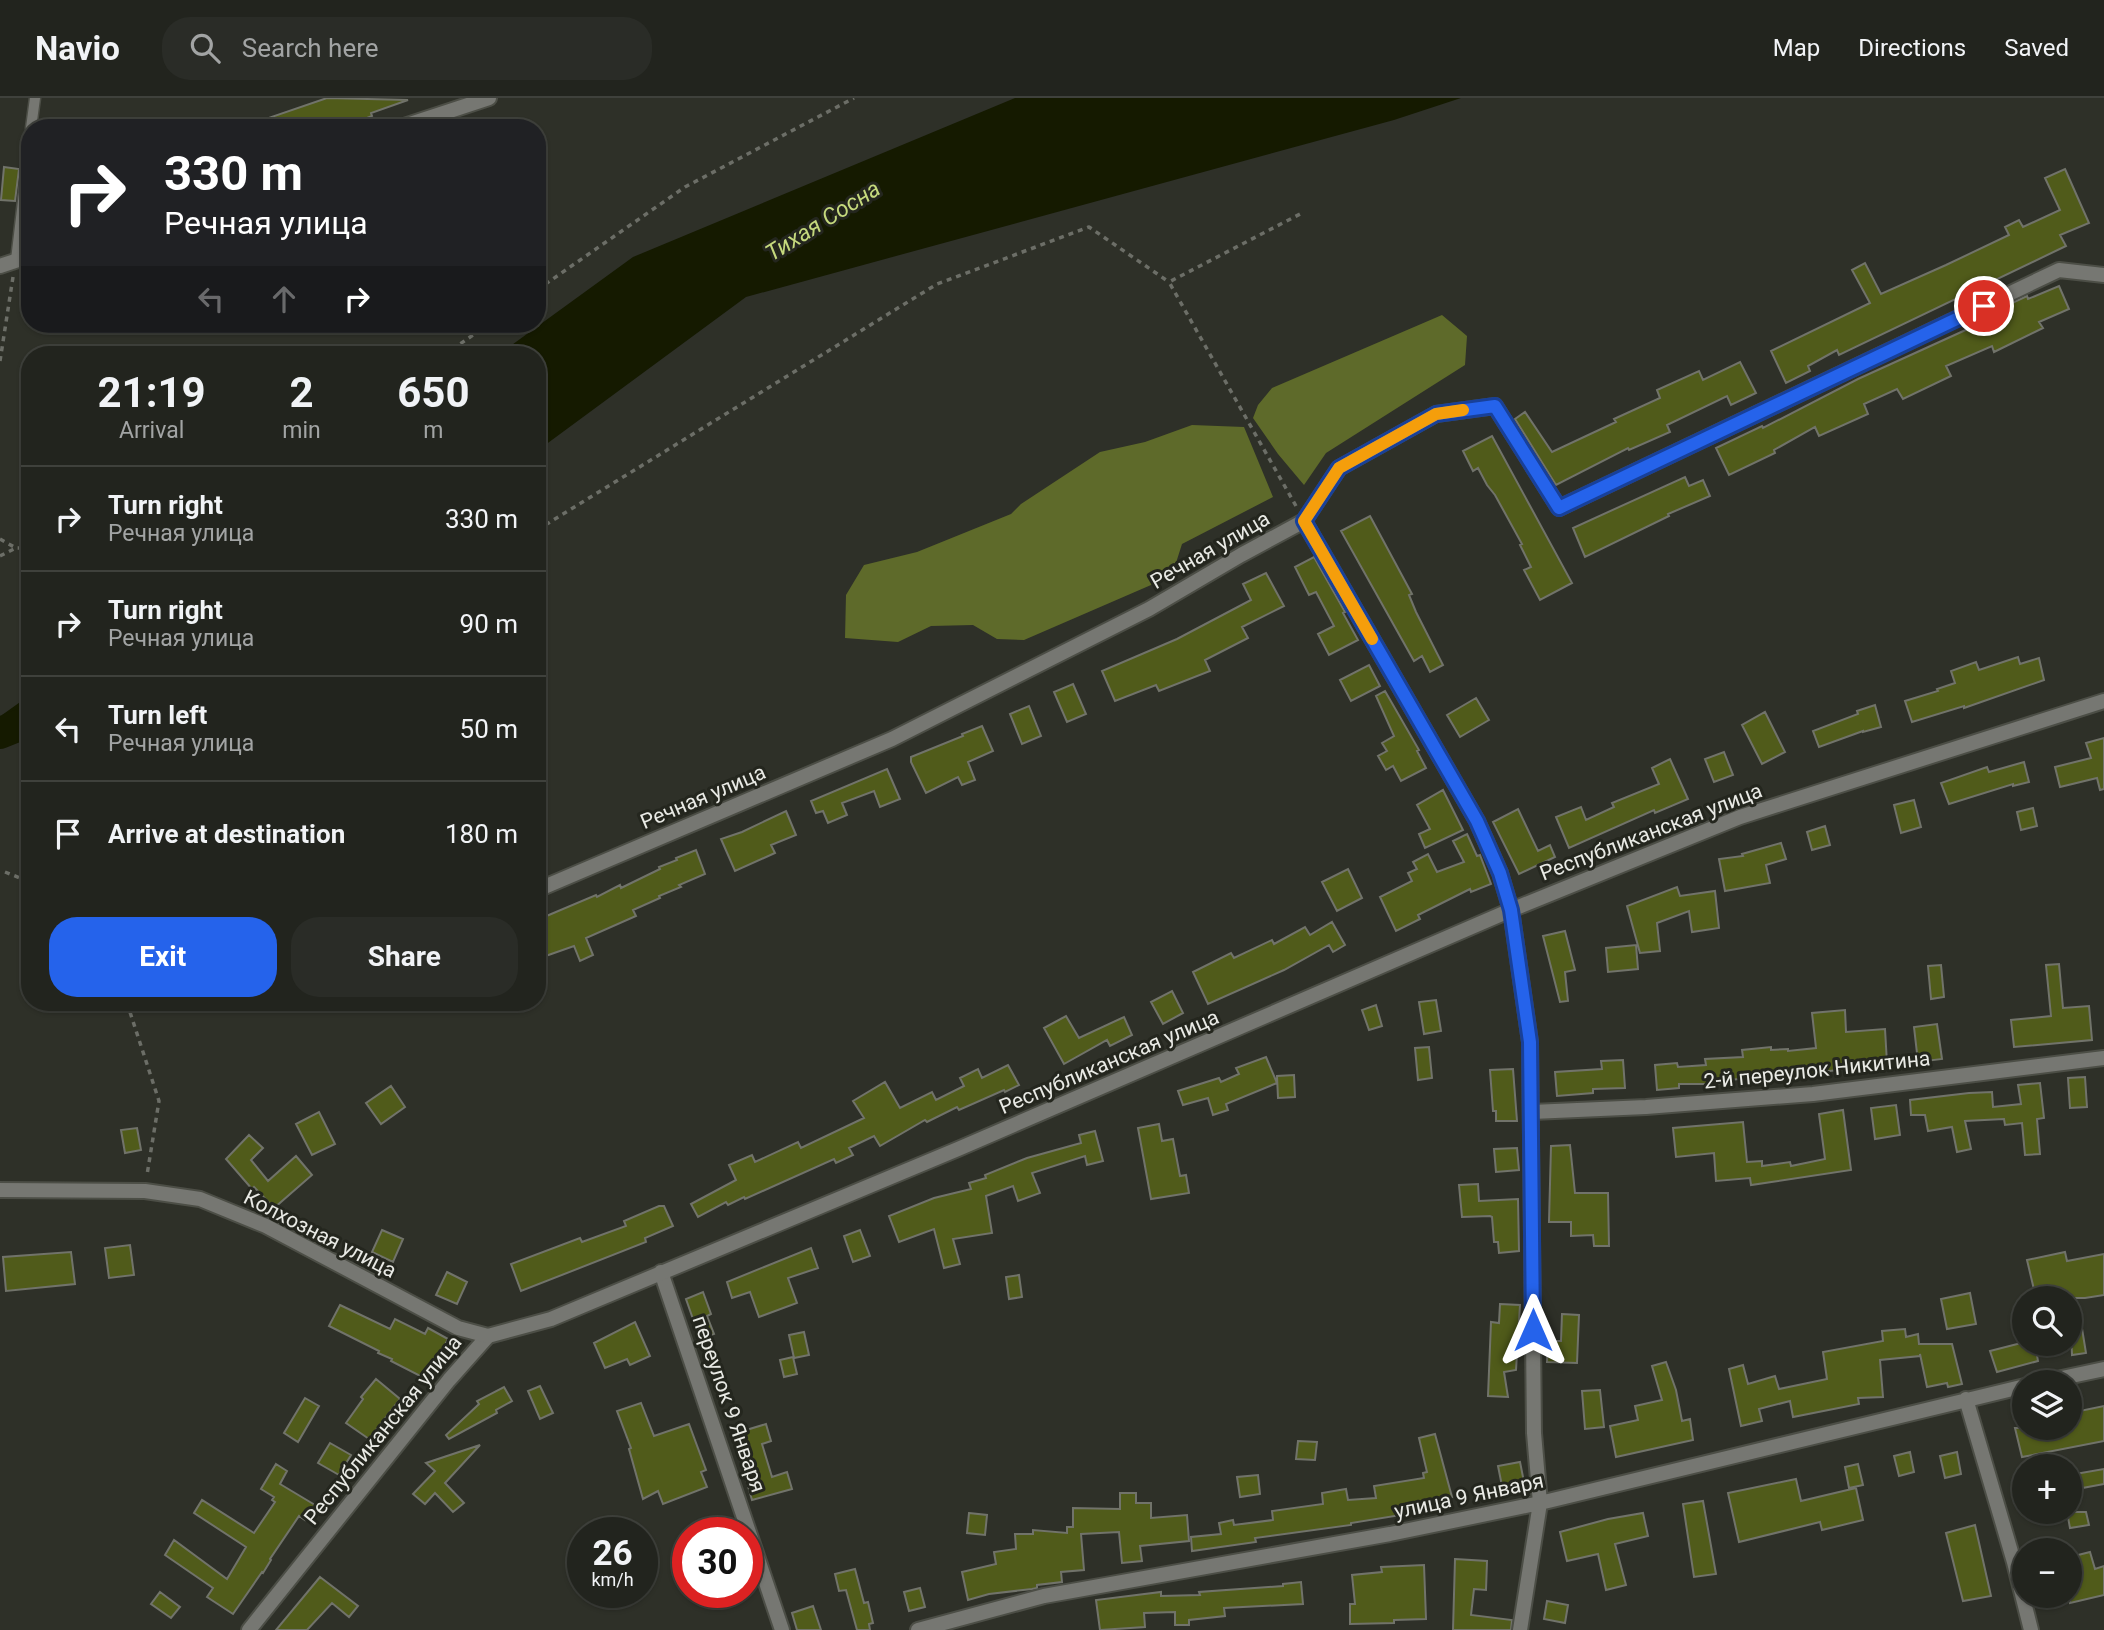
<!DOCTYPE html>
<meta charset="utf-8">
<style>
body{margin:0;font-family:Roboto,sans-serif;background:#2a2c27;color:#f1f3f6;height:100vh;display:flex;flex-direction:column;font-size:26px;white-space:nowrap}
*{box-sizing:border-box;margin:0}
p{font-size:23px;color:#a2a4a4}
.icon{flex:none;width:38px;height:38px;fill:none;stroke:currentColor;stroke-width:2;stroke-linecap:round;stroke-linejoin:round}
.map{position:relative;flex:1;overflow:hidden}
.side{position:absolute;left:21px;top:248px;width:525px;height:665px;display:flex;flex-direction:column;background:#22241e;border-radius:28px;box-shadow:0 2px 5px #0004,0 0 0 2px #3f413c}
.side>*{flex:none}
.banner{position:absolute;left:21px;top:21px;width:525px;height:214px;border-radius:28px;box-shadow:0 2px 5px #0004,0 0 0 2px #3f413c;background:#202124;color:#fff;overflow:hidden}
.controls{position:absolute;left:2012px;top:1188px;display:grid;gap:14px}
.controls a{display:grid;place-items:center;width:70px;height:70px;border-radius:50%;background:#22241e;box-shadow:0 2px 5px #0004,0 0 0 2px #3f413c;font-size:35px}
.speed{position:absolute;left:567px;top:1419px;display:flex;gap:14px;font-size:35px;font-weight:700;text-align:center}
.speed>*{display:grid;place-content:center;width:91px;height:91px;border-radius:50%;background:#22241e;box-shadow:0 2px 5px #0004,0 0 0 2px #3f413c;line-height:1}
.speed small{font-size:18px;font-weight:400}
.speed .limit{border:10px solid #d22;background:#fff;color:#111}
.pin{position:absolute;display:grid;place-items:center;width:60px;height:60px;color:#fff;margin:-30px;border:4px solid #fff;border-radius:50%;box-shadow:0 2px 7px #0007}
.me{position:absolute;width:77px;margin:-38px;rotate:0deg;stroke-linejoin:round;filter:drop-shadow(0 0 5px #0008)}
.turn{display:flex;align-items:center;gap:24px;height:147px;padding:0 28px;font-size:32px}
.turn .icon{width:91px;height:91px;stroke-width:2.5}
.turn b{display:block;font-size:49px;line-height:60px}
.lanes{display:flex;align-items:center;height:66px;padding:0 28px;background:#0003;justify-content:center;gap:35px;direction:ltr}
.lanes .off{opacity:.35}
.eta{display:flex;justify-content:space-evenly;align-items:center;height:119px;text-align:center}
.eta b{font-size:42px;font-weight:700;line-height:49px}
.cta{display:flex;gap:14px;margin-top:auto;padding:14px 28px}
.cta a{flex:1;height:80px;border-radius:28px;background:#2563eb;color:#fff;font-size:28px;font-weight:700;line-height:80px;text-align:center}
.cta a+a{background:#2a2c27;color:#f1f3f6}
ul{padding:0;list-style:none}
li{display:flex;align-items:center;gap:21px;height:105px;padding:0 28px;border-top:2px solid #3f413c}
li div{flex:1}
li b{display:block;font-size:26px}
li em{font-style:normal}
header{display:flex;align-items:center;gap:42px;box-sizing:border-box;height:98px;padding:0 35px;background:#22241e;border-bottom:2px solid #3f413c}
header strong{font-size:33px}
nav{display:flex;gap:38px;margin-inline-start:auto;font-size:24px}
.search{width:490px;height:63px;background:#2a2c27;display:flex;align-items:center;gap:18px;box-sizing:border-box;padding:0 24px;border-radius:28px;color:#a2a4a4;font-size:26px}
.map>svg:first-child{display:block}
</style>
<header>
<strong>Navio</strong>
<div class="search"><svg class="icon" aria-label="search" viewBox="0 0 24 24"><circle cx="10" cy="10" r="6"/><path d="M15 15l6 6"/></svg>Search here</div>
<nav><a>Map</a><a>Directions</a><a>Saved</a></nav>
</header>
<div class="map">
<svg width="2104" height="1532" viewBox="0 0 2104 1532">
<rect width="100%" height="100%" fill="#2e3028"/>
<path fill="#5e6a2a" d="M1442 217 1467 238 1465 267 1326 355 1304 387 1278 356 1253 320 1258 307 1272 290Z
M1192 327 1244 329 1273 399 1182 446 1175 468 1151 487 1024 542 997 541 973 527 931 528 898 544 845 540 846 497 864 467 917 454 1011 416 1021 406 1100 354 1145 344Z"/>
<path fill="#151a00" d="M1015 0H1461L1394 22 746 199 537 353V257H498L633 159Z
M30 597V660L2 617Z"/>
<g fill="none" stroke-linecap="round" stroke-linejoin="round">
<path stroke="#151a00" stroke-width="32" d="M0 635 30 623"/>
</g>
<path fill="#505b1a" stroke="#71736a" stroke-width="2" d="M327 0 408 2 371 15 372 18 342 30H248V27Z
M4 69 19 71 15 103 1 102Z
M2065 71 2089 125 2060 137 2066 148 1839 257 1837 252 1808 268 1810 273 1786 285 1771 253 1870 205 1852 172 1865 165 1881 196 1946 167 2009 137 2005 129 2019 122 2023 129 2060 112 2045 80Z
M2059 188 2069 211 2039 224 2043 230 1994 254 1992 248 1946 268 1951 278 1903 301 1897 291 1864 306 1868 316 1819 338 1815 329 1774 352 1775 355 1729 377 1716 350 1762 328 1763 330 1858 281 1981 225 1978 221 2027 198 2028 201Z
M1740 264 1756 295 1731 307 1727 298 1667 327 1670 334 1629 352 1628 350 1556 387 1515 321 1525 314 1552 354 1616 324 1614 321 1660 300 1657 292 1699 273 1703 282Z
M1492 338 1572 485 1540 502 1524 472 1531 469 1520 447 1522 446 1495 397 1487 387 1478 370 1473 373 1463 353Z
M1685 379 1689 388 1703 382 1710 398 1668 416 1669 418 1585 459 1573 430Z
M1370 418 1412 496 1409 497 1416 514 1443 567 1430 574 1422 558 1414 563 1341 433Z
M1314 459 1345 514 1343 515 1358 542 1329 557 1318 536 1334 528 1316 494 1309 497 1295 469Z
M1266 475 1284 508 1242 529 1248 540 1205 562 1210 573 1159 593 1156 587 1115 603 1102 573 1177 541 1251 502 1243 486Z
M2018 559 2020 566 2039 560 2044 582 1964 610V608L1912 624 1905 603 1938 593 1937 591 1955 585 1951 573 1976 564 1979 572Z
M1369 567 1380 588 1351 603 1340 582Z
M1073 586 1086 616 1067 624 1054 594Z
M1385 593 1419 652 1417 653 1426 670 1401 683 1393 668 1386 672 1378 658 1387 653 1382 645 1394 638 1376 598Z
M1476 600 1489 622 1460 639 1447 617Z
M1875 607 1881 629 1863 634V633L1819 649 1813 633 1858 616 1857 613Z
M1029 608 1041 638 1022 646 1010 616Z
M1765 614 1785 654 1762 666 1742 627Z
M982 628 993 653 968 664 975 682 962 687 958 679 926 695 911 664V659L963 638 962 636Z
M2104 640V691L2100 692 2097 680 2060 689 2055 669 2091 660 2086 645Z
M1724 654 1733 677 1714 684 1705 661Z
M1670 661 1688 701 1655 715 1654 712 1569 750 1556 719 1581 709 1586 722 1614 709 1612 705 1659 686 1652 670Z
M2024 664 2029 684 2013 688V686L1949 706 1941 685 1987 669 1989 674Z
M887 671 900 701 880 709 874 693 842 705 847 717 828 725 823 713 816 715 811 703Z
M1443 692 1463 732 1425 750 1419 736 1430 731 1417 707Z
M1914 702 1921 729 1901 735 1894 707Z
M2033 710 2037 728 2021 732 2017 714Z
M1518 711 1538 753 1550 747 1555 759 1519 776 1493 724Z
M786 713 796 737 771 747 775 755 735 773 721 741 742 734Z
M1825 728 1830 747 1812 752 1807 734Z
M1467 736 1477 758 1480 757 1491 786 1471 794 1470 791 1418 817 1420 821 1396 833 1380 799 1412 783 1408 775 1417 771 1413 764 1428 756 1437 774 1464 764 1453 743Z
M1781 745 1786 761 1766 767 1770 785 1725 793 1719 761 1743 758 1742 756Z
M696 752 705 776 679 787 681 789 659 798 660 800 633 812 636 818 586 840 593 857 580 863 574 848 537 861V822L596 797 597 799 620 787 621 790 660 771 659 769 677 762 676 760Z
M1348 771 1362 800 1337 813 1322 784Z
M1677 789 1680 798 1715 793 1719 830 1692 834 1689 813 1657 825 1660 853 1640 855 1627 808Z
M1332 824 1345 847 1333 854 1329 847 1284 872 1208 906 1193 874 1231 855 1234 860 1272 842 1274 846 1305 829 1310 837Z
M1565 833 1575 872 1565 874 1568 903 1560 904 1543 838Z
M1636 847 1638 871 1608 874 1606 850Z
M2059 866 2063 910 2089 908 2092 942 2014 949 2011 922 2051 918 2046 867Z
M1941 867 1944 899 1931 901 1928 868Z
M1172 893 1183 915 1163 926 1151 904Z
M1436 902 1441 933 1424 936 1419 904Z
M1376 907 1382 928 1369 932 1362 912Z
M1845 912 1846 934 1885 931 1887 965 1848 968 1849 971 1820 974V976L1767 981V979L1727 982V986H1679V990L1657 992 1655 967 1677 965 1678 969 1706 967 1705 961 1743 959 1742 952 1771 949V952L1788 951V953L1816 950 1812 915Z
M1066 918 1079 940 1124 919 1132 937 1110 948 1107 942 1064 966 1044 930Z
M1937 926 1942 961 1918 964 1914 929Z
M1429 949 1432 980 1418 982 1415 950Z
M1266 959 1277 985 1226 1006 1228 1012 1213 1017 1208 1000 1183 1007 1178 993 1219 980 1221 984 1239 976 1236 970Z
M1623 962 1625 990 1593 991V995L1557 998 1555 974 1602 971 1601 963Z
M1008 967 1019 987 1005 994 1004 992 959 1012 957 1009 927 1024 925 1022 880 1048 874 1038 849 1050 853 1057 836 1065 834 1061 745 1101 744 1099 728 1107 726 1104 698 1119 691 1106 736 1082 729 1067 752 1057 755 1064 798 1044 801 1050 864 1020 853 1003 885 984 900 1010 932 994 936 1002 964 988 960 980 978 971 982 980Z
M1513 971 1517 1023H1496V1013H1493L1490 972Z
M1294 977 1295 999 1278 1000 1277 978Z
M2085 979 2087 1009 2070 1010 2068 980Z
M2040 985 2044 1020 2037 1021 2040 1056 2025 1057 2022 1025 2005 1027 2004 1021 1965 1023 1971 1051 1957 1054 1952 1029 1928 1033 1925 1017H1911L1910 1002 1969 995 1992 994 1993 1009 2021 1006 2018 987Z
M391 988 405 1009 381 1026 366 1005Z
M1896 1007 1900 1037 1875 1041 1871 1010Z
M1843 1012 1851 1072 1751 1087 1750 1080 1716 1083 1714 1055 1676 1059 1673 1030 1743 1024 1747 1064 1762 1063V1068L1790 1064 1791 1068 1825 1061 1819 1016Z
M319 1014 335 1046 312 1057 296 1026Z
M1159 1026 1162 1043 1173 1041 1180 1078 1186 1077 1189 1095 1151 1101 1138 1030Z
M137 1030 141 1052 125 1055 121 1032Z
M1095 1033 1103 1063 1087 1067 1085 1058 1032 1075 1040 1095 1018 1103 1013 1088 986 1098 992 1135 953 1141 960 1166 944 1170 934 1131 899 1144 889 1118 934 1100 971 1091 969 1085 986 1080 985 1077 1027 1060 1081 1045 1079 1037Z
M249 1037 263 1050 251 1062 268 1083 296 1058 312 1077 274 1110 254 1089 252 1091 226 1061Z
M1570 1047 1575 1095H1608L1609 1148H1594L1593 1137 1571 1138V1124H1549L1551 1048Z
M1517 1050 1519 1072 1496 1074 1494 1051Z
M1478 1086 1479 1103 1518 1101 1519 1153 1499 1155 1498 1144H1494L1492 1119 1490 1118 1462 1119 1459 1087Z
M659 1108H664L673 1128 645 1140 646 1144 521 1193 511 1166 580 1140 582 1144 626 1128 624 1123Z
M382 1132 403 1141 393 1164 372 1154Z
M860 1132 870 1158 853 1164 844 1138Z
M130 1147 134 1177 109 1180 105 1150Z
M811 1150 818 1170 788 1180 797 1205 759 1219 750 1194 732 1200 727 1184Z
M71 1154 75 1186 6 1193 3 1159Z
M2065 1154 2067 1163 2104 1156V1197L2085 1200H2036L2027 1162Z
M447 1174 467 1184 457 1206 436 1197Z
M1019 1177 1022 1199 1009 1201 1006 1179Z
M703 1194 711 1216 707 1218 714 1236 700 1241 686 1201Z
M1970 1195 1976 1226 1947 1231 1941 1201Z
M1500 1206 1520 1207 1516 1272 1504 1274 1508 1299 1488 1298 1491 1224 1499 1225Z
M2078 1206 2086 1255 2072 1257 2070 1207Z
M340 1207 390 1231 395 1221 425 1236 428 1230 448 1241 428 1282 391 1263 392 1261 378 1255 379 1253 329 1228Z
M1562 1216 1579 1217 1577 1265 1547 1264 1548 1243H1561Z
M635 1224 650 1258 630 1267 627 1261 605 1270 594 1245Z
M1905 1231 1906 1239 1918 1236 1919 1246H1952L1962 1286 1948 1289 1947 1285 1927 1289 1920 1256V1258L1880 1262 1883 1299 1858 1300 1859 1306 1793 1319 1790 1303 1759 1311 1762 1323 1741 1328 1729 1271 1743 1267 1748 1286 1775 1278 1779 1291 1827 1281 1823 1254 1883 1243 1882 1233Z
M804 1234 809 1257 794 1260 789 1237Z
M2025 1244 2035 1246 2038 1263 1997 1274 1990 1253Z
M793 1259 797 1276 784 1279 780 1262Z
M1666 1264 1676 1292 1682 1323 1690 1321 1693 1342 1616 1359 1610 1328 1638 1322 1635 1308 1662 1302 1652 1268Z
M376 1281 400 1301 369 1341 346 1325 363 1301 361 1299Z
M540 1288 553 1315 540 1321 528 1293Z
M504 1289 512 1303 496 1312 497 1315 449 1341 446 1337 479 1306 477 1303Z
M1600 1292 1604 1329 1585 1331 1582 1293Z
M305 1300 319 1308 298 1344 284 1335Z
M641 1305 654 1338 689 1326 706 1372 701 1374 707 1389 663 1406 658 1393 643 1401 629 1351 631 1350 617 1313Z
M2104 1308V1343L2022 1359 2015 1330H2070V1315Z
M766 1326 771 1343 762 1346 772 1379 787 1374 792 1391 752 1402 733 1336Z
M1435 1336 1452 1399 1423 1406 1424 1410 1400 1413 1401 1417 1351 1425V1427L1255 1440 1256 1444 1192 1453 1191 1439 1221 1436 1219 1425 1233 1422 1234 1427 1273 1422 1272 1413 1323 1406 1322 1395 1346 1391 1348 1402 1376 1400 1374 1388 1424 1380 1423 1375 1427 1374 1419 1340Z
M1298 1343 1317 1344 1315 1362 1296 1361Z
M330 1345 351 1357 339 1377 318 1365Z
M480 1347 445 1385 464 1405 453 1414 435 1395 425 1406 413 1396 435 1373 426 1365Z
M1910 1354 1914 1374 1899 1378 1894 1358Z
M1957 1354 1961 1376 1945 1380 1940 1358Z
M1520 1364 1524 1384 1502 1388 1498 1368Z
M276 1366 287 1373 280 1386 315 1407 305 1422 299 1418 270 1461 271 1462 263 1475 262 1474 233 1516 207 1499 213 1490 165 1457 174 1442 227 1481 246 1449 194 1415 202 1402 254 1435 275 1404 272 1402 274 1399 261 1391Z
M1858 1366 1863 1387 1849 1390 1845 1369Z
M2104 1371V1386L2077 1391 2075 1376Z
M1258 1377 1260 1396 1240 1399 1237 1379Z
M1796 1381 1801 1403 1856 1390 1863 1422 1822 1432 1820 1424 1739 1444 1728 1395Z
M1120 1395H1136V1405H1151V1420L1187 1417 1189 1443 1140 1448 1142 1463 1122 1465 1119 1434 1081 1436 1084 1472 1061 1474 1062 1484 1037 1487V1490L1032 1491 989 1496 968 1502 962 1474 996 1466 994 1454 1016 1451 1015 1436H1033V1432L1067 1435V1429H1073V1410L1120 1411Z
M1703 1403 1716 1476 1694 1479 1683 1406Z
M2067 1414H2086L2089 1427 2070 1430Z
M969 1415 987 1417 985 1437 967 1435Z
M1643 1415 1648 1438 1615 1446 1626 1487 1606 1492 1598 1456 1567 1463 1560 1434 1608 1421Z
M1975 1427 1991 1498 1963 1503 1946 1435Z
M2090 1454 2095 1471 2104 1468V1497L2070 1505V1459Z
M1455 1461 1487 1463 1486 1492 1474 1491 1471 1517 1512 1522 1511 1532H1453Z
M1424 1467 1426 1521 1394 1522V1525L1350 1526V1506H1355L1352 1477 1382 1474 1381 1469Z
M855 1471 864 1505 868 1504 873 1525 869 1526 870 1532H857L846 1492 839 1493 835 1476Z
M320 1479 358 1508 349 1519 332 1505 307 1532H276Z
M1301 1484 1303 1506 1224 1510 1225 1518 1189 1522V1527H1175V1514L1144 1515 1145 1529 1100 1532 1096 1502 1161 1494V1498L1200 1497 1199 1494 1283 1488V1486Z
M920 1490 925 1509 909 1513 904 1494Z
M160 1494 180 1509 171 1520 151 1506Z
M1547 1503 1568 1507 1565 1525 1544 1521Z
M813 1508 821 1532H797L792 1515Z"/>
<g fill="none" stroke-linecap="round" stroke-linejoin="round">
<g stroke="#4c4e46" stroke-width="13">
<path id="service" d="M31 30 35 0
M16 162 30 44"/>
</g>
<g stroke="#4c4e46" stroke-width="18">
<path id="minor" d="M398 30 489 0
M0 168 30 158
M1304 423 1477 723 1500 775 1511 812 1530 944 1534 1335 1540 1405 1520 1532
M537 792 892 641 1149 511 1241 457 1304 423 1339 370 1436 316 1495 308 1559 410 2059 172 2104 177
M1532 1014 1646 1009 1813 996 2104 960
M661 1174 782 1532
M2043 1284 2104 1271
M1966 1301 2014 1464 2031 1532
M249 1532 449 1282 488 1238
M918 1532 1044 1498 1390 1436 1540 1405 2025 1288"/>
</g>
<g stroke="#4c4e46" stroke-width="18">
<path id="tertiary" d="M0 1092 145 1093 200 1101 266 1128 458 1230 488 1238 551 1221 958 1051 1511 812 1740 719 2104 603"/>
</g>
<path stroke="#6c6e67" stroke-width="3.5" stroke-dasharray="5 5" stroke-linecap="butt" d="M537 192 685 89 854 0
M444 257 489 226
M0 263 13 179
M1296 408 1169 184 1302 115
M537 432 937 186 1089 129 1169 184
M0 441 16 450H30
M0 458 16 450
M5 774 30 784
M127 905 159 1003 147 1077"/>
<use href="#service" stroke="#767772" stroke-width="10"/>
<use href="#minor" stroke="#767772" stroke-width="14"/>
<use href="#tertiary" stroke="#767772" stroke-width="14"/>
</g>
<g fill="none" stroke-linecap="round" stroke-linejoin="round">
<g stroke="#184099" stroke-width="18">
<path id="route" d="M1533 1232 1530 944 1511 812 1500 775 1477 723 1304 423 1339 370 1436 316 1495 308 1559 410 1984 208"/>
</g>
<use href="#route" stroke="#2563eb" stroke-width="12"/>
<path stroke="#f59e0b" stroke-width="12" d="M1372 541 1304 423 1339 370 1436 316 1463 312"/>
</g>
<g text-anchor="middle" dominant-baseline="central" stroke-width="6" stroke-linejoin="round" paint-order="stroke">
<g font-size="21" fill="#e9eae5" stroke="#24261e">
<text transform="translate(1210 452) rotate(-30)">Речная улица</text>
<text transform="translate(703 699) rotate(-23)">Речная улица</text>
<text transform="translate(1651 734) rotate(-21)">Республиканская улица</text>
<text transform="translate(1109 964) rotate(-23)">Республиканская улица</text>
<text transform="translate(1817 972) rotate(-6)">2-й переулок Никитина</text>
<text transform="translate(320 1136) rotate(27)">Колхозная улица</text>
<text transform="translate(729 1306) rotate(71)">переулок 9 Января</text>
<text transform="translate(383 1332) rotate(-51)">Республиканская улица</text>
<text transform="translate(1469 1398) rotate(-12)">улица 9 Января</text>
</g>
<g font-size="23" font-style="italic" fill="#c5d97d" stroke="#24261e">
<text transform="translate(823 123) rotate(-32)">Тихая Сосна</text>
</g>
</g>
</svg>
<div class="controls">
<a><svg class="icon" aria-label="search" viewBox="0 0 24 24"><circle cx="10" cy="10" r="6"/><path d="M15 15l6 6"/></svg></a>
<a><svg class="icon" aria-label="layers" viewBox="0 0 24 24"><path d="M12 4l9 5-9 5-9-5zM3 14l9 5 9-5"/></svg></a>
<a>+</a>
<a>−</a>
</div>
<div class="speed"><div>26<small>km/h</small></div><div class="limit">30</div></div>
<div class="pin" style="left:1984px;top:208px;background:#d93025"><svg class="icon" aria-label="arrive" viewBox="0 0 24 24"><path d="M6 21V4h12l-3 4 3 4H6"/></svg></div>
<svg class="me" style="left:1533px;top:1232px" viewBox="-20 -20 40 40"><path d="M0-17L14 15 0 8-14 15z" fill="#2563eb" stroke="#fff" stroke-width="4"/></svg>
<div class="banner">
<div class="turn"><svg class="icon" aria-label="right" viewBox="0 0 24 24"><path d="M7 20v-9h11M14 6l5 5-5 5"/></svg><div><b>330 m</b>Речная улица</div></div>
<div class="lanes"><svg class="icon off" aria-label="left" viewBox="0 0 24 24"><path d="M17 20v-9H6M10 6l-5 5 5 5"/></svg><svg class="icon off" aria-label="ahead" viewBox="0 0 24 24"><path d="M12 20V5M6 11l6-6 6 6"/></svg><svg class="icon" aria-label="right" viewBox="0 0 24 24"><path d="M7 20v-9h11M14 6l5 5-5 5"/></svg></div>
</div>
<section class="side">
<div class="eta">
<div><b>21:19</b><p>Arrival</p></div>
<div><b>2</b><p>min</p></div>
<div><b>650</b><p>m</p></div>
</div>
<ul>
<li><svg class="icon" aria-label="right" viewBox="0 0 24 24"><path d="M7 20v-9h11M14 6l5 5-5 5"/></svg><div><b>Turn right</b><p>Речная улица</p></div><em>330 m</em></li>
<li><svg class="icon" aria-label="right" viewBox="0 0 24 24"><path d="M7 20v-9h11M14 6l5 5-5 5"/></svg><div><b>Turn right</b><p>Речная улица</p></div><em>90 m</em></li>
<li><svg class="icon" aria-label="left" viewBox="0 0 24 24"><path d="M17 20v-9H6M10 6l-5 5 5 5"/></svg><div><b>Turn left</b><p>Речная улица</p></div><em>50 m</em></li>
<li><svg class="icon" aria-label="arrive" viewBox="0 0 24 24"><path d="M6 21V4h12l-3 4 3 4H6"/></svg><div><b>Arrive at destination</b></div><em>180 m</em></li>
</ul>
<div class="cta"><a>Exit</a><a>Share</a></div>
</section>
</div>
